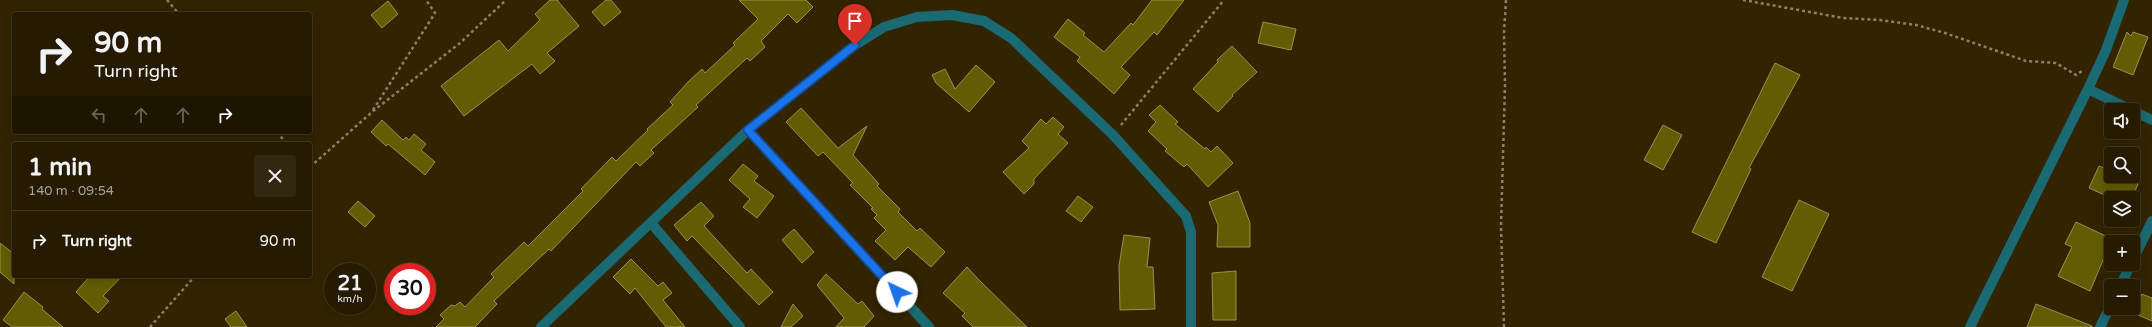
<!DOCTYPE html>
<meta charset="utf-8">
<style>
body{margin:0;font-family:"Varela Round",sans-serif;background:#322810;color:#f1f3f6;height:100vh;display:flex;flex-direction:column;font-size:15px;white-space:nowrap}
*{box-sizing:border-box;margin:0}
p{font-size:13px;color:#a4a199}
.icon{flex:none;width:22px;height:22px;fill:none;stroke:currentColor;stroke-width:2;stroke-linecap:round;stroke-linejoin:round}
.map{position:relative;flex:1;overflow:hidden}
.drawer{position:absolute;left:12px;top:142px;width:300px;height:136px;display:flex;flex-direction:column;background:#261b01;border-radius:4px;box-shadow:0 2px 10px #0003,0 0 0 1px #423923}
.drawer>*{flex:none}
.banner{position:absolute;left:12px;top:12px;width:300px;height:122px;border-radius:4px;box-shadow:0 2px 10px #0003,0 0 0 1px #423923;background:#261b01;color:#f1f3f6;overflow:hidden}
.fabs{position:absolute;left:2104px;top:103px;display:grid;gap:8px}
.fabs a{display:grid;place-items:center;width:36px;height:36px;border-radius:4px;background:#261b01;box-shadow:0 2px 10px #0003,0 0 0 1px #423923;font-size:20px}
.speed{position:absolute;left:324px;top:263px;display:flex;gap:8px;font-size:20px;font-weight:700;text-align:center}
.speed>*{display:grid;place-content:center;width:52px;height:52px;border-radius:50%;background:#261b01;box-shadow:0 2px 10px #0003,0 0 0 1px #423923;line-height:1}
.speed small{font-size:10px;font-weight:400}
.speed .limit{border:6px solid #d22;background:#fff;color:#111}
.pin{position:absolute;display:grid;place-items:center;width:34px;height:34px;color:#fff;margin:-41px -17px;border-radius:50% 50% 50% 0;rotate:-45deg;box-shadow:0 0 4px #0007}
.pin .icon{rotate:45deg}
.me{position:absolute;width:44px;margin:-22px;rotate:318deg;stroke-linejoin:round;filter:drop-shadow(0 0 3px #0008)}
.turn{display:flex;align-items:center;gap:14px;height:84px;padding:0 16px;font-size:18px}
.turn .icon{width:52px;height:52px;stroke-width:2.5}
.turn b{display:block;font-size:28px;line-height:34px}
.lanes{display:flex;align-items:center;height:38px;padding:0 16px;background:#0003;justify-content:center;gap:20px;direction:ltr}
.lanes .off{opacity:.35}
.round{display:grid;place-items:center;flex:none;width:42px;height:42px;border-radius:4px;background:#322810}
.headline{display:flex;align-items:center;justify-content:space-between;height:68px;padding:0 16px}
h1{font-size:24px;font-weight:700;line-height:30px}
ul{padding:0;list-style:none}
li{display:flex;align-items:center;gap:12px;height:60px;padding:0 16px;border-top:1px solid #423923}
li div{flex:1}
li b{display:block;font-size:15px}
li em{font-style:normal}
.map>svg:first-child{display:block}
</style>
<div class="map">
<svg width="2152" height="327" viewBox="0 0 2152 327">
<rect width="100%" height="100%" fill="#322401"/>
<path fill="#625d02" stroke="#96934e" d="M550 0H557L579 26 547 53 555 61 540 74 532 64 464 116 441 86 499 40 508 51 540 20 535 14Z
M606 0H611L621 12 604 26 592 12Z
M739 0H806L813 7 797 23 788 14 761 41 765 47 750 61 747 58 696 105 698 107 651 150 654 153 640 166 636 162 551 251 549 249 494 301 497 304 475 327H436L444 319 440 315 451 305 455 306 460 302 465 307 494 277 491 274 524 242 528 246 583 191 581 189 612 157 616 161 648 130 647 129 673 105 670 102 688 82 702 69 705 73 735 45 733 43 758 19Z
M1152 0H1184L1157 35 1154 32 1121 67 1130 75 1114 94 1077 61 1080 57 1054 37 1068 19 1085 33 1083 35 1104 52 1131 23 1133 25Z
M388 1 398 14 382 28 371 15Z
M1263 22 1296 29 1291 50 1258 43Z
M2127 32 2131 36 2133 32 2148 37 2133 75 2113 67Z
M1232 46 1257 72 1232 95 1233 96 1218 112 1193 89 1218 62 1217 60Z
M1775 63 1800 75 1749 168 1751 169 1716 243 1692 232Z
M976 65 995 82 969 112 936 83 932 75 945 69 955 89Z
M1160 105 1178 122 1175 124 1205 149 1206 147 1211 152 1217 146 1233 163 1208 187 1187 164 1184 167 1165 151 1167 149 1148 131 1156 122 1149 115Z
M801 108 838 148 867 126 853 155 879 184 877 186 900 209 898 212 917 231 920 228 945 252 931 267 908 247 895 260 875 241 886 230 874 218 877 215 871 209 873 208 850 185 853 183 823 152 818 156 786 122Z
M1053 117 1064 127 1058 134 1068 143 1034 179V184L1024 194 1003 172 1029 148 1022 141 1041 119 1046 124Z
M382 120 403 140 406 137 409 140 414 134 426 144 421 150 435 162 425 175 388 144 386 146 371 132Z
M1663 125 1682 135 1663 170 1644 160Z
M743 164 758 176 754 181 774 196 757 218 743 207 750 199 729 180Z
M2099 166 2111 171V176H2121L2138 184 2132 198H2111L2089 188Z
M1238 191 1250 223V247H1217L1218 225 1209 202Z
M1078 196 1093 207 1081 222 1066 211Z
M1799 200 1829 214 1792 291 1762 277Z
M358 201 375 216 365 227 348 212Z
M701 202 714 216 704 226 747 273 751 269 773 292 759 305 692 236 687 241 674 225Z
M2076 222 2112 239 2090 291 2058 276 2072 247 2065 244Z
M794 229 814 252 802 263 782 240Z
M1124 235 1150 238 1147 267H1153L1155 309 1120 310 1119 266Z
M0 243 14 254V284L0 272Z
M631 259 658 286 663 282 672 293 663 300 685 327H666L635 288 630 294 613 277Z
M967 267 979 280 1027 327H973L962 316 965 313 943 293Z
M1236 271V320H1213L1212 273Z
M826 274 858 304 862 301 874 316 864 327H836L844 318 817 285Z
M90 276H122L103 296 109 301 98 313 76 292Z
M24 292 43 307 42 309 63 327H12L3 320Z
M2142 294 2152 298V321L2134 313Z
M793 304 803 316 791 327H781Z
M2036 304 2092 326V327H2027Z
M236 311 247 327H231L225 319Z"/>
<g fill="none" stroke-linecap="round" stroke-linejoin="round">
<path stroke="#8f805f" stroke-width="2.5" stroke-dasharray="3 3" stroke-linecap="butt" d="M167 0 179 14
M1743 0 1843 18 1880 20 1916 25 1945 33 2026 61 2056 63 2076 75 2082 71
M373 110 435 13 426 0
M1121 125 1224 0
M277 132 287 144
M310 167 372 112 460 43 506 0
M150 327 195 276
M1504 327 1501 226 1505 85 1504 33 1506 0"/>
<path stroke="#1a6a73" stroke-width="10" d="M2088 89 2106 50 2124 0
M2133 111 2152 120
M748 130 929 327
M651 223 740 327
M2133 260 2152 221
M2120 286 2131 264
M541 327 748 130 855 45 884 27 917 17 952 15 984 21 1011 38 1113 135 1186 216 1191 232V327
M1970 327 2088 89 2131 110
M2100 327 2111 305"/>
</g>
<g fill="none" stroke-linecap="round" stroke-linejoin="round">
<g stroke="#114b97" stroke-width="10">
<path id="route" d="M855 45 748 130 897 292"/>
</g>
<use href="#route" stroke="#1a73e8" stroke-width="7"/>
</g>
</svg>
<div class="fabs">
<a><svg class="icon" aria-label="sound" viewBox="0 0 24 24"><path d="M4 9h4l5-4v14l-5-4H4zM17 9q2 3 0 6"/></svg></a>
<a><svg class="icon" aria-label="search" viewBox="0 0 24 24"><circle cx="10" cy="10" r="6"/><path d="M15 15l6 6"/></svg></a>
<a><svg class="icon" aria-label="layers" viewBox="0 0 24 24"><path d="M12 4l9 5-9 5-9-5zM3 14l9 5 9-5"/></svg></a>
<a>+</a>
<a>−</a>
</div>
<div class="speed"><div>21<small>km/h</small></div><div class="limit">30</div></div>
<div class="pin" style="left:855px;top:45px;background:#d93025"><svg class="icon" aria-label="arrive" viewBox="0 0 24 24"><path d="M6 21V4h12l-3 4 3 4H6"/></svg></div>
<svg class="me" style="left:897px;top:292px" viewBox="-20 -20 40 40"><circle r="19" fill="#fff"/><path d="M0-13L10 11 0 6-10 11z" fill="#1a73e8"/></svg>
<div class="banner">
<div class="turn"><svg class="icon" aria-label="right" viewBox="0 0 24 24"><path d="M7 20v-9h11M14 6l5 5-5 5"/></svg><div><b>90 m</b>Turn right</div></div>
<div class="lanes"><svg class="icon off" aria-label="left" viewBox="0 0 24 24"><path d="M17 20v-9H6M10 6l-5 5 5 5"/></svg><svg class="icon off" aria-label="ahead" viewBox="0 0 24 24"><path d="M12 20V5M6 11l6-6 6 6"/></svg><svg class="icon off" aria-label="ahead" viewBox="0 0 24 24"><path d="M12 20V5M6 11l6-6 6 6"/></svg><svg class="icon" aria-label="right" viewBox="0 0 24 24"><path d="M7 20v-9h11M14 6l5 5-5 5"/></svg></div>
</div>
<section class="drawer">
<div class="headline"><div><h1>1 min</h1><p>140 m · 09:54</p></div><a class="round"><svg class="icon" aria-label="close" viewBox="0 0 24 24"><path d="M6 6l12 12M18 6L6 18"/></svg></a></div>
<ul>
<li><svg class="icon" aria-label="right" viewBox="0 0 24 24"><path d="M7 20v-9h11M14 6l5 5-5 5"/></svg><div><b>Turn right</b></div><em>90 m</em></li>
</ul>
</section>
</div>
